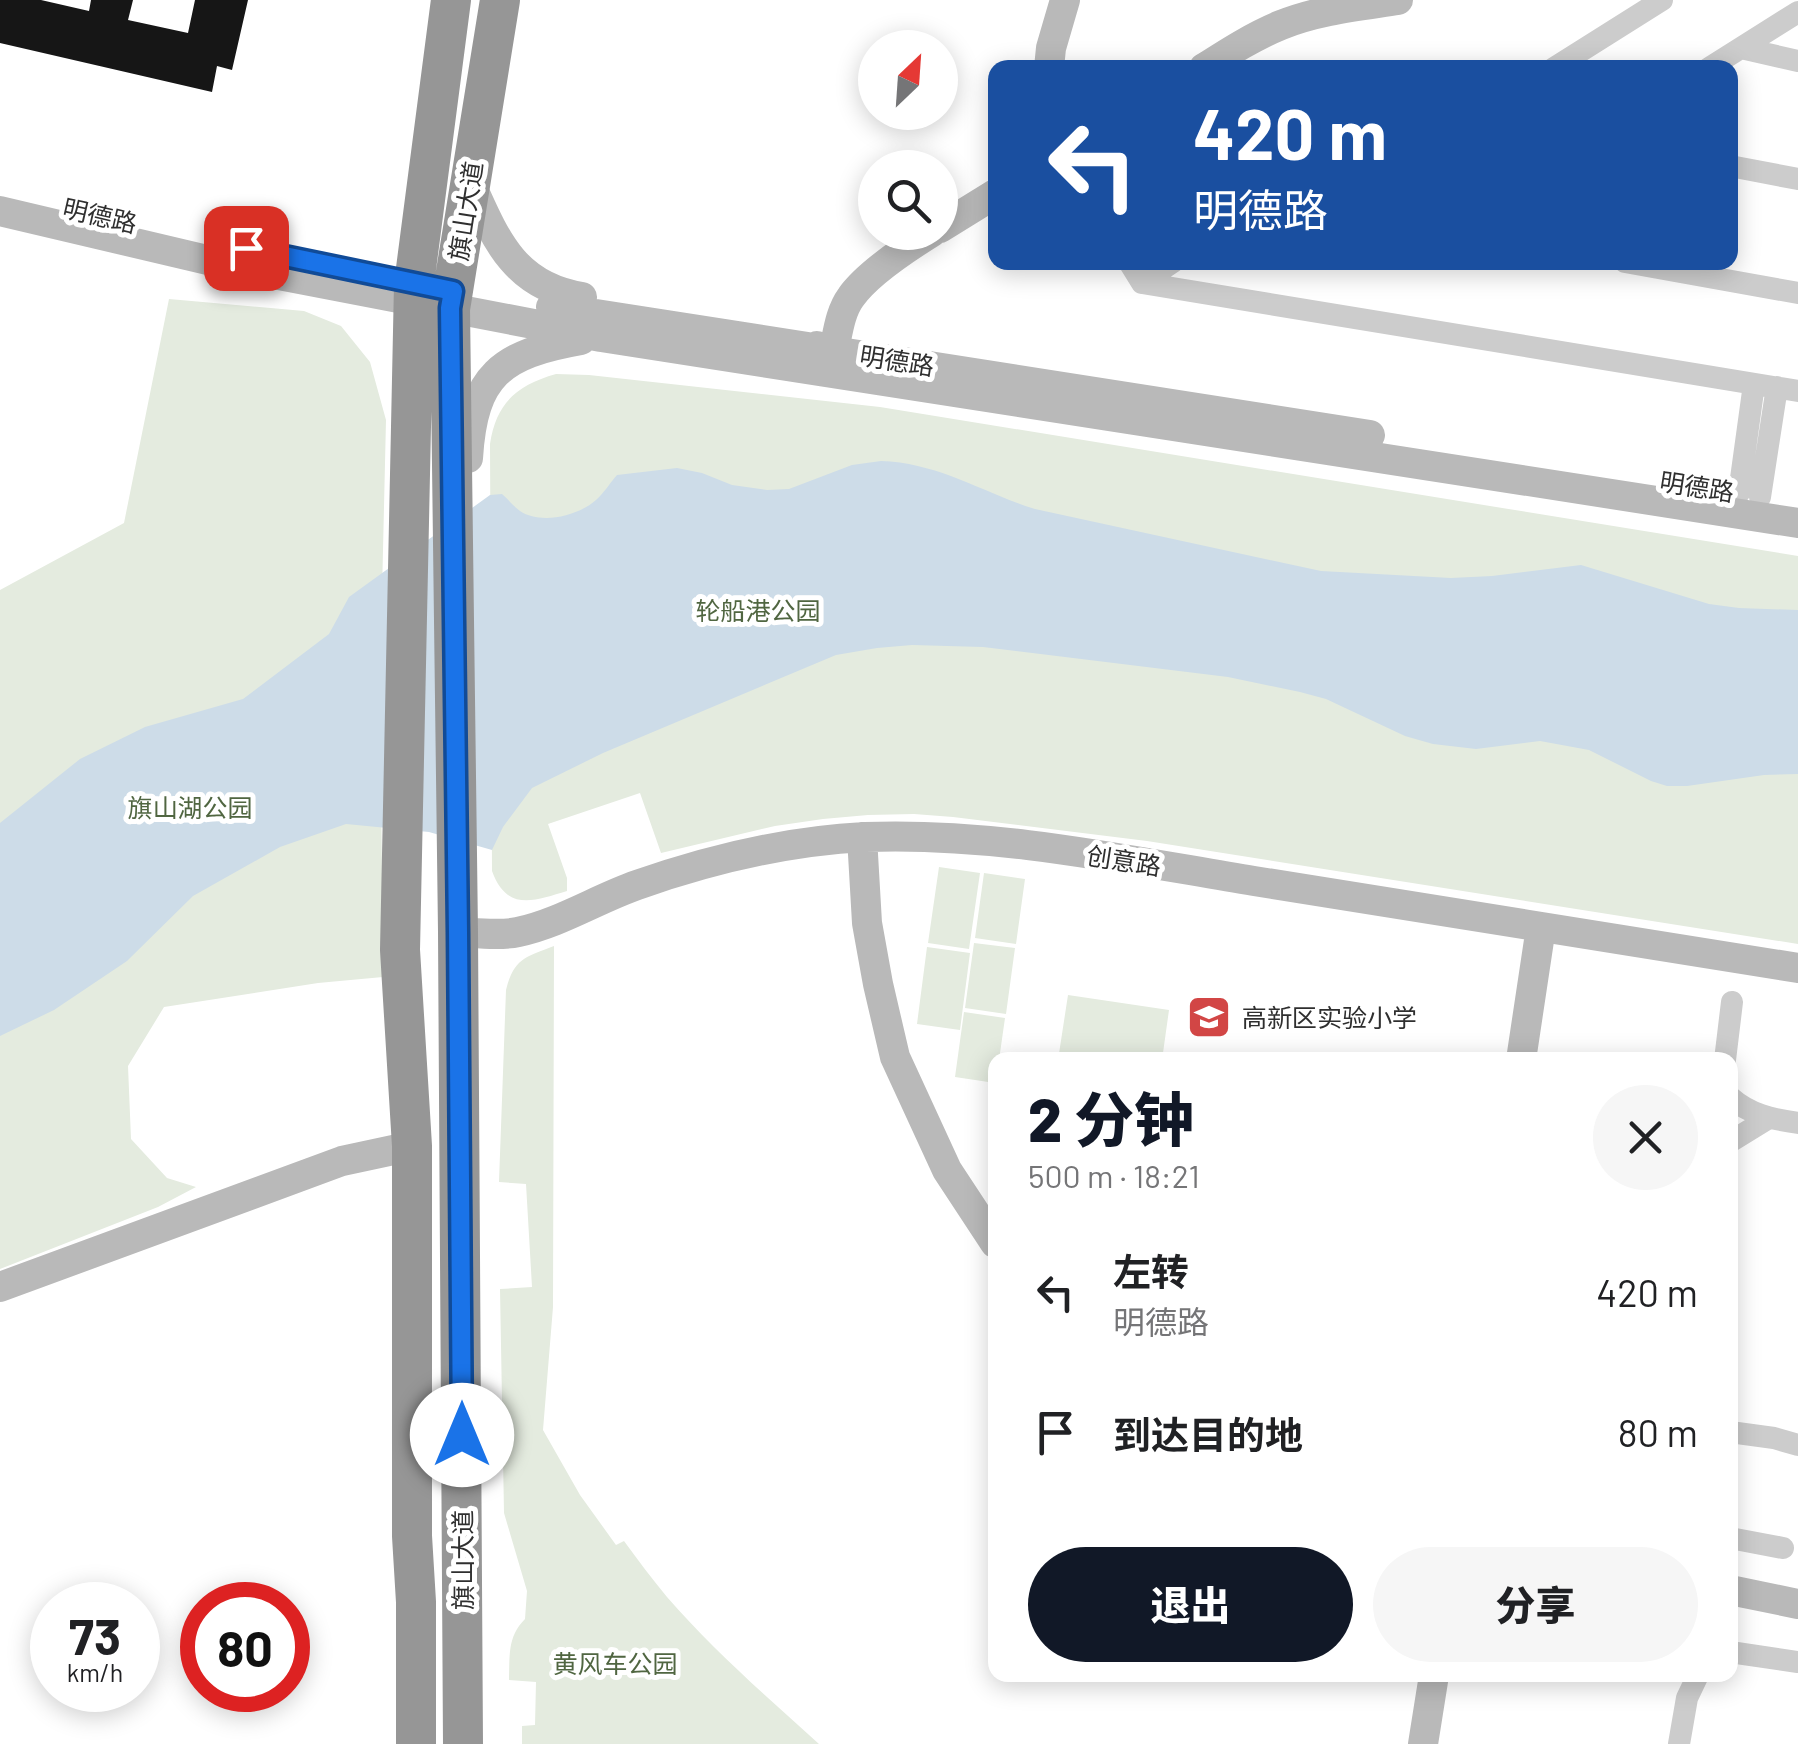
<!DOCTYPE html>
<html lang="zh">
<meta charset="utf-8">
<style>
body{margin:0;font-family:Barlow,"Noto Sans SC",sans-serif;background:#f6f6f6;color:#202124;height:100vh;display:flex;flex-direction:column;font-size:38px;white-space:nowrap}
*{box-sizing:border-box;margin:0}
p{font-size:32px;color:#757577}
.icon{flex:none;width:55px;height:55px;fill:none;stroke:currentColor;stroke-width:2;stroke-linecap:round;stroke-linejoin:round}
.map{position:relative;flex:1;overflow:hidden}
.side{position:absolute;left:988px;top:1052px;width:750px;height:630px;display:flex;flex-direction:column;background:#fff;border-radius:20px;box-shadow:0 5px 25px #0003}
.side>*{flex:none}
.guide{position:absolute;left:988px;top:60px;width:750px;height:210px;border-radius:20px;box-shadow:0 5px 25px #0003;background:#1a4fa0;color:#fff;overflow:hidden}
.needle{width:65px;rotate:25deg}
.buttons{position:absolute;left:858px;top:30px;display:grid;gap:20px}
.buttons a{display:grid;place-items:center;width:100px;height:100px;border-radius:50%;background:#fff;box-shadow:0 5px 25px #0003;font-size:50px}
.speed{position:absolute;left:30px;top:1582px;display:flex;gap:20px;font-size:50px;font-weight:700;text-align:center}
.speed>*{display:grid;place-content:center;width:130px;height:130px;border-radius:50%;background:#fff;box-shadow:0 5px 25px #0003;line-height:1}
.speed small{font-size:25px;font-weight:400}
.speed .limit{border:15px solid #d22;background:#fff;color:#111}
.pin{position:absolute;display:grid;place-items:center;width:85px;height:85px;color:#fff;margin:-42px;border-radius:20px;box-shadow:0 5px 15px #0006}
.me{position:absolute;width:110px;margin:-55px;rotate:0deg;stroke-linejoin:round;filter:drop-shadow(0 0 8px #0008)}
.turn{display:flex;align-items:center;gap:35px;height:210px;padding:0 40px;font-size:45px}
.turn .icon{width:130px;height:130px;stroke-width:2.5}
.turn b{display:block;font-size:70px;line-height:85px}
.round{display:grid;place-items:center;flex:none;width:105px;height:105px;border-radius:52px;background:#f6f6f6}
.summary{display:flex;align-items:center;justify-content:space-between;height:170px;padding:0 40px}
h1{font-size:60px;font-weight:800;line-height:75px;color:#111827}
.button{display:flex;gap:20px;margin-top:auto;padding:20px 40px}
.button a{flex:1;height:115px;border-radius:60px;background:#111827;color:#fff;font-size:40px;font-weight:800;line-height:115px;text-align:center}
.button a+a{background:#f6f6f6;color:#202124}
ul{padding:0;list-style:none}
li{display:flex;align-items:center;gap:30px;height:140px;padding:0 40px}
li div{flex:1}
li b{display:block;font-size:38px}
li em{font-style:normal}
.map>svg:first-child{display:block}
</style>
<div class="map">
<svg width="1798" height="1744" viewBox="0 0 1798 1744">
<rect width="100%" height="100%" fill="#fff"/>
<path fill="#e4ebdf" d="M169 299 304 311 341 326 370 362 386 420 380 680 383 977 318 983 164 1007 128 1066 131 1139 167 1178 196 1187 158 1207 0 1269V590L124 523Z
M556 374 589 375 880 407 1798 556V944L1147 841 953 817 914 814 868 815 823 819 775 826 661 853 640 793 548 824 567 878V891C534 901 507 912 492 871L490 444C496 403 517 385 556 374Z
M939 867 980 873 969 949 928 943Z
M984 873 1025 879 1016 944 975 938Z
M974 943 1015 948 1006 1014 965 1008Z
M554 946 553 1307 543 1430 580 1495 616 1545 624 1541C638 1560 652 1579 667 1597 713 1650 767 1697 819 1744H522V1726L535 1725 536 1682 509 1680C510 1656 507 1637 525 1619L527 1591 504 1513 500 1289 532 1287 526 1184 499 1182 506 990C514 958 526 957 554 946Z
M927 947 970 953 960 1030 917 1024Z
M1068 995 1169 1010 1162 1060H1058Z
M964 1012 1005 1018 999 1060H995V1083L955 1077Z"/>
<path fill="#cddce8" d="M881 461C939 463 981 492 1035 509L1321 571 1451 578 1492 576 1581 565 1709 604 1739 608 1798 610V774L1764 775 1687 786H1667L1651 781 1589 750 1540 741 1476 749 1433 744 1405 736 1326 699 1300 692 1228 677 983 647 912 645 877 648 836 655 603 753 532 788 503 827 492 850 429 832 346 824 280 847 193 896 127 961 54 1010 0 1036V823L80 759 145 727 243 699 329 634 349 597 490 495 502 494C508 499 513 506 520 511 541 525 578 516 596 500 604 493 610 483 617 475L677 468 702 473 732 485 767 490 789 489 852 465Z"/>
<path fill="#161616" d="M0 0H41L89 11 91 0H133L128 20 188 33 195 0H248L232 70 217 66 212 92 0 43Z"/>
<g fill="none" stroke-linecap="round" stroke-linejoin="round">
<path stroke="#ccc" stroke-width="22" d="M1741 48 1798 61
M1554 68 1662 0
M1709 68 1798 12
M1730 166 1798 179
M1129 262 1142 283 1798 391
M1625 262 1798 293
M1142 283 1173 262
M1739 493 1754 384
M1760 497 1777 387
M1725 1060 1732 1002
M1730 1097C1750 1115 1772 1119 1798 1123
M1730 1142 1769 1118
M1730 1432 1774 1438 1798 1445
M1730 1538 1783 1548
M1730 1652 1798 1662
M1679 1744 1687 1698 1698 1675"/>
<path stroke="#b9b9b9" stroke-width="30" d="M1049 68 1051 48 1065 0
M1204 68C1229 52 1254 36 1281 25 1318 10 1359 6 1398 0
M469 180C495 238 513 286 582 297
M0 211 237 267 601 337 1798 523
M940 228 995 194
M551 307 1370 435
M817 346 834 350C838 332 840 312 851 297 867 274 908 247 932 232
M468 458C473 375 501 354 581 340
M862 837 867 923 878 984 895 1057 947 1170 995 1243
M458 932C477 933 500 936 518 932 560 923 597 899 637 885 711 859 786 841 865 837 996 832 1126 860 1254 881 1435 910 1617 939 1798 968
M1521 1060 1541 927
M0 1287 342 1161 412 1146
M1730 1590 1798 1604
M1423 1744 1434 1675"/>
<path stroke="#969696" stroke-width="40" d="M416 1744V1602L412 1536V1146L400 950 414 284 451 0
M463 1744 458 932 450 309 500 0"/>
</g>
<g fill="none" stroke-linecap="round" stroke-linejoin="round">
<g stroke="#114b97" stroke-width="25">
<path id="route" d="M246 248 453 291 450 308 458 932 462 1435"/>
</g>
<use href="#route" stroke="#1a73e8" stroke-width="18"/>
</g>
<defs>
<g id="school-square" transform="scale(2.25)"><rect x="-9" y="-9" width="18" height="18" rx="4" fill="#d24645" stroke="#fff"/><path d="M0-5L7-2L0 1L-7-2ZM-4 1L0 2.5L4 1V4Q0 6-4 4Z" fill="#fff"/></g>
</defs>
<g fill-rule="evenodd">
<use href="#school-square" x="1209" y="1017"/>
</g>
<g text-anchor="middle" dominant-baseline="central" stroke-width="10" stroke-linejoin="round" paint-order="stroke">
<g font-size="25" fill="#2f2f2f" stroke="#fff">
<text transform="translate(465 211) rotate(-81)">旗山大道</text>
<text transform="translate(100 215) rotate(13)">明德路</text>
<text transform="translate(897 360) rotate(9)">明德路</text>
<text transform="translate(1697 486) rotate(9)">明德路</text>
<text transform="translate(1124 860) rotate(9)">创意路</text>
<text transform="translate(462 1560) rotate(-90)">旗山大道</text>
</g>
<g font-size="25" fill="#506641" stroke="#fff">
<text x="758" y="610">轮船港公园</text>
<text x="190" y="807">旗山湖公园</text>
<text x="615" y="1663">黄风车公园</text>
</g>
<g font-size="25" fill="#2f2f2f" stroke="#fff" text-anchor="start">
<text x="1242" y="1017">高新区实验小学</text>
</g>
</g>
</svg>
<div class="buttons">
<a><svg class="needle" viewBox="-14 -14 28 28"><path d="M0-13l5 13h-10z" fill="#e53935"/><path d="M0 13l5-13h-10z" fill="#757577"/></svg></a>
<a><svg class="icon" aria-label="search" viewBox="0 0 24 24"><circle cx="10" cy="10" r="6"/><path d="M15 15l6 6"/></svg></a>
</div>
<div class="speed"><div>73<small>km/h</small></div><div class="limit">80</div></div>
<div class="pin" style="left:246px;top:248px;background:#d93025"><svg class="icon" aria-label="arrive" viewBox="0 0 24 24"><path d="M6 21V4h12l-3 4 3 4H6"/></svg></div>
<svg class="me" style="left:462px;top:1435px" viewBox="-20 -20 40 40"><circle r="19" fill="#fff"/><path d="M0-13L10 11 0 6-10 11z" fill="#1a73e8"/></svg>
<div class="guide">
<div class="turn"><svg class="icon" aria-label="left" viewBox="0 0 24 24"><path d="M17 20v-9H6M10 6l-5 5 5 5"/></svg><div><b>420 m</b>明德路</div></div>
</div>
<section class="side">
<div class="summary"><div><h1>2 分钟</h1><p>500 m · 18:21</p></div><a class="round"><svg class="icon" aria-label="close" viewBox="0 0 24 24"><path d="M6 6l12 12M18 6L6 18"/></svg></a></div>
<ul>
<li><svg class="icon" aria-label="left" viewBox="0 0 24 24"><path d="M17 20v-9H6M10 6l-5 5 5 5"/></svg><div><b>左转</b><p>明德路</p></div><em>420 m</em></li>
<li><svg class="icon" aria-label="arrive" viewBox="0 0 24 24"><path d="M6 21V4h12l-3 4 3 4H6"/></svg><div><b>到达目的地</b></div><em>80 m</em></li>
</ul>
<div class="button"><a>退出</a><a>分享</a></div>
</section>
</div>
